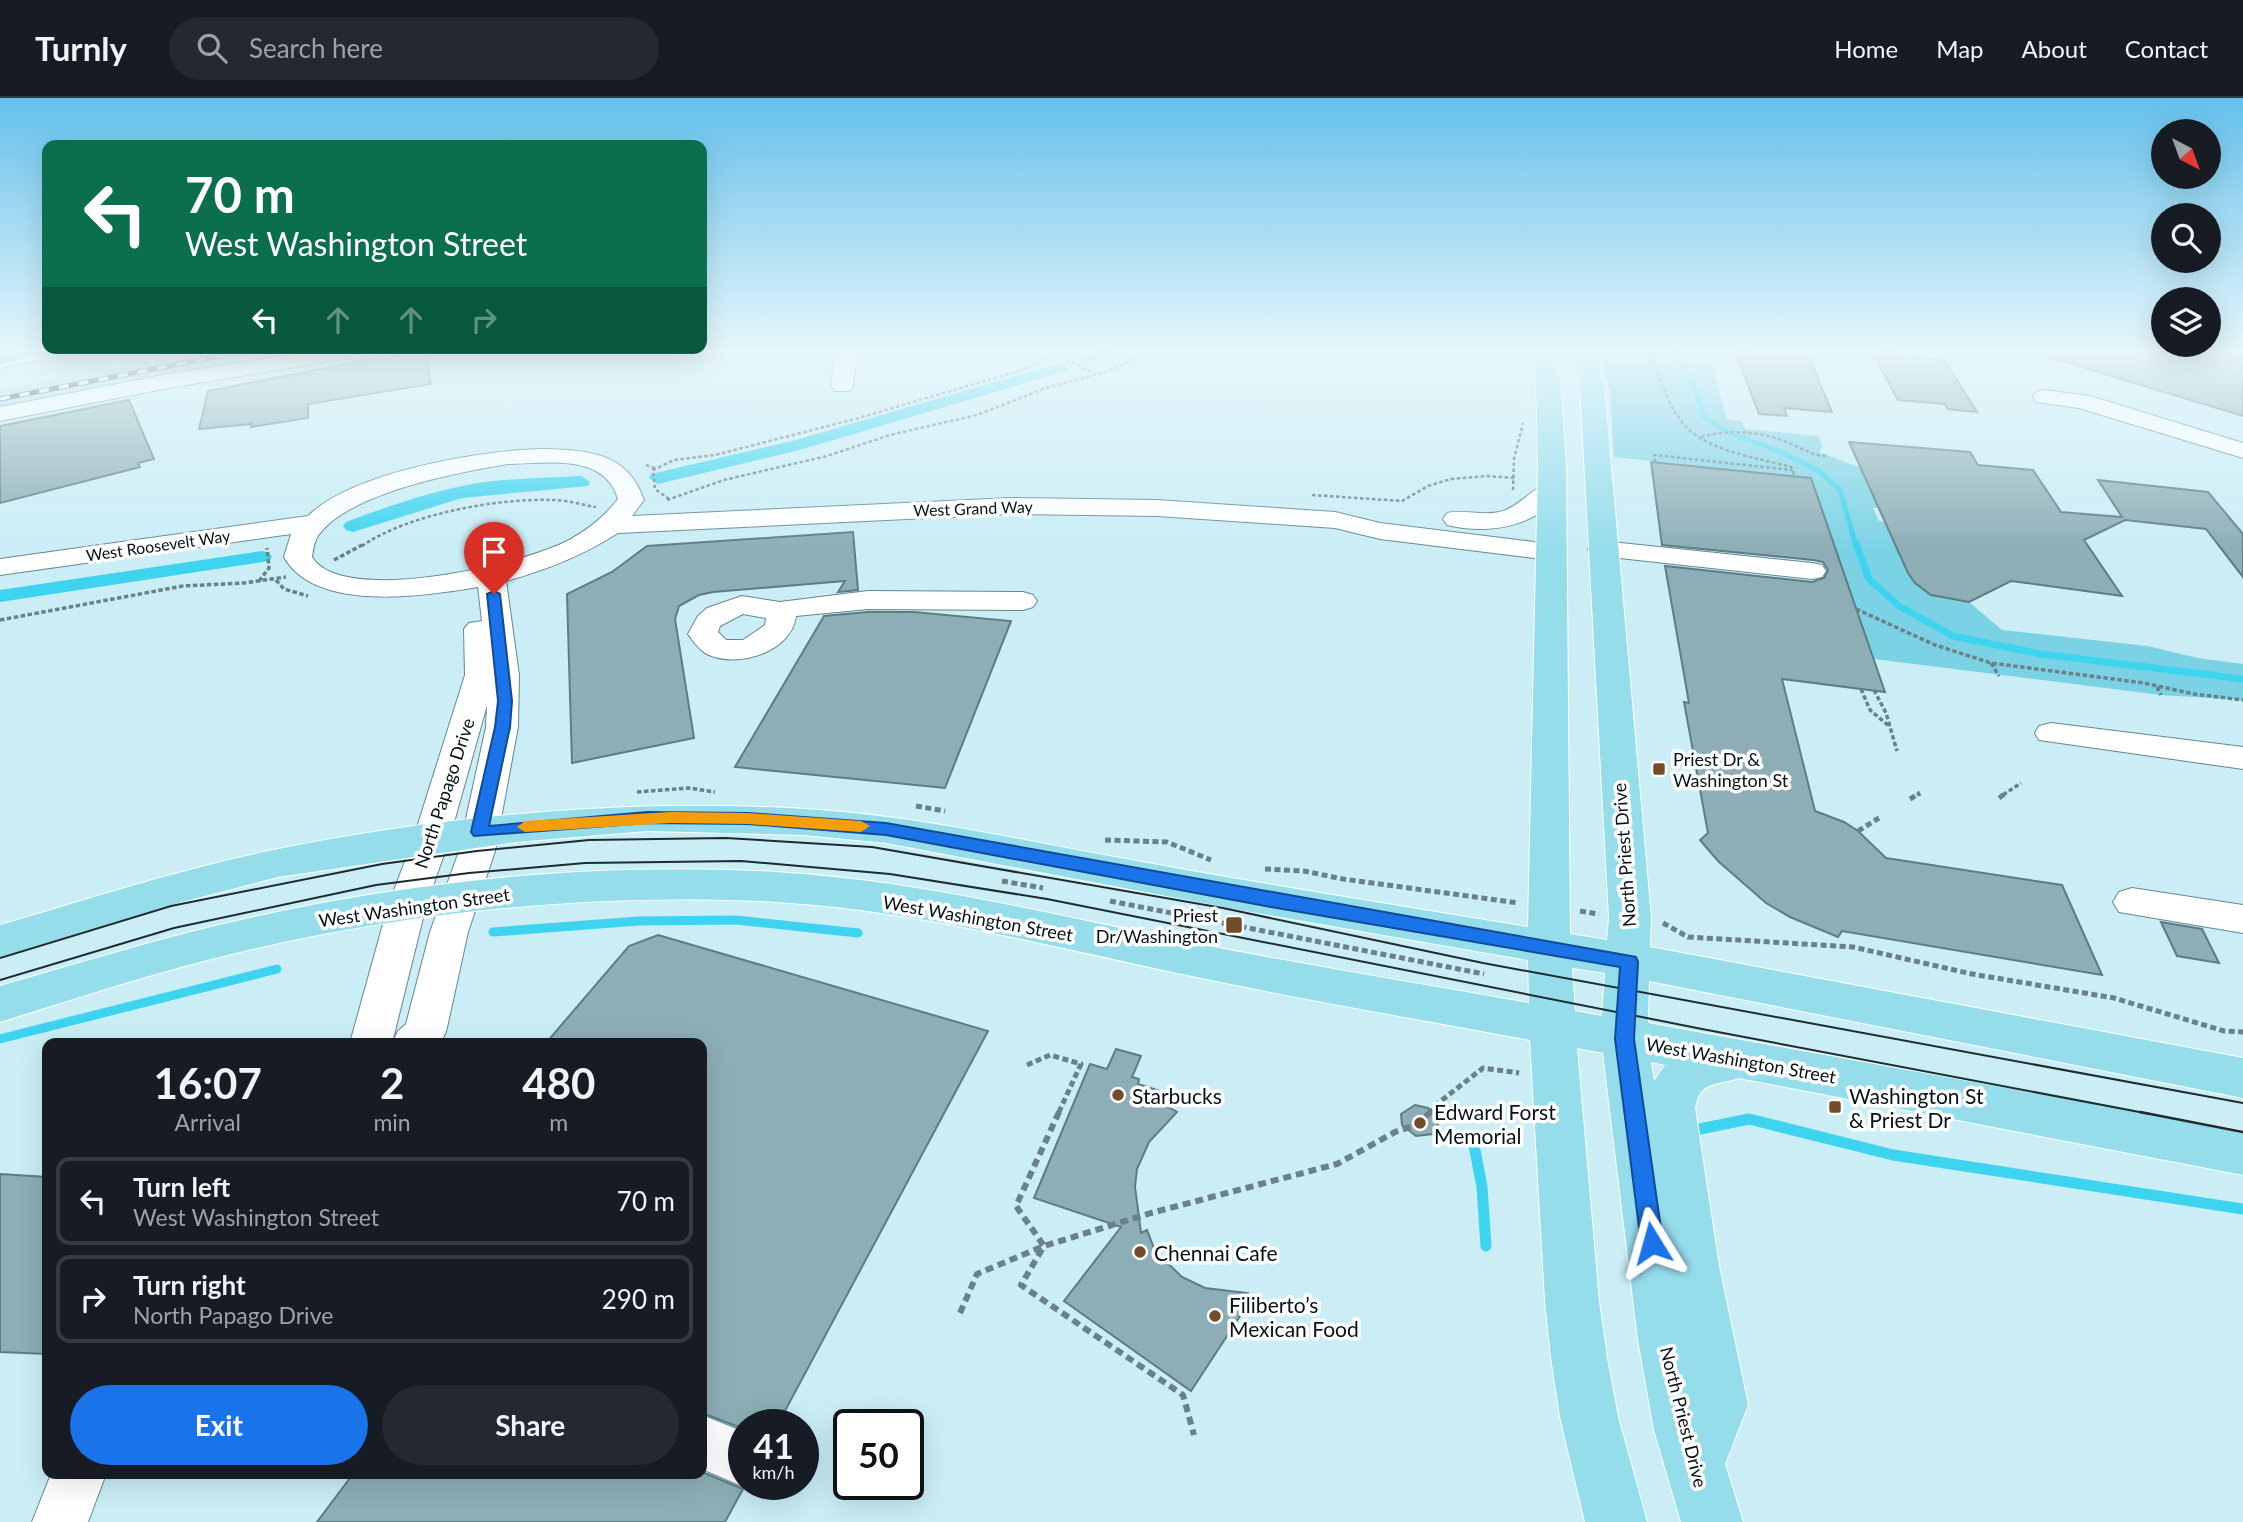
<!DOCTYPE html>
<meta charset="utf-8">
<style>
body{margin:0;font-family:Lato,sans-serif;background:#242831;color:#f1f3f6;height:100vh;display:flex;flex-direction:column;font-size:26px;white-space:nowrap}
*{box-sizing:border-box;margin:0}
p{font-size:23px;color:#9ea1a6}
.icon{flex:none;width:38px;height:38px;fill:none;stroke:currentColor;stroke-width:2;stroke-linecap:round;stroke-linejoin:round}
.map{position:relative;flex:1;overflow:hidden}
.panel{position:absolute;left:42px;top:940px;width:665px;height:441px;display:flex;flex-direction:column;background:#171b24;border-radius:14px;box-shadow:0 7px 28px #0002}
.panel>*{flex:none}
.hud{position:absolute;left:42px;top:42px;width:665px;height:214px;border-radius:14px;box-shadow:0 7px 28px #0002;background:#0b6e4f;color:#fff;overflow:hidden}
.needle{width:46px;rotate:139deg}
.controls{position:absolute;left:2151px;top:21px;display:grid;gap:14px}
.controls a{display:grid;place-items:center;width:70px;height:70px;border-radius:50%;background:#171b24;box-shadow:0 7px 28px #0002;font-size:35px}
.speed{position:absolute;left:728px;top:1311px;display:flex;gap:14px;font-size:35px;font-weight:700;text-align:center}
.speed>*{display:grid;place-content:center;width:91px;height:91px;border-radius:50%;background:#171b24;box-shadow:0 7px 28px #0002;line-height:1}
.speed small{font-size:18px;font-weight:400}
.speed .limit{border:4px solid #111;border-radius:10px;background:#fff;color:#111}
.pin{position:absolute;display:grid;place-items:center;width:60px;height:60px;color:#fff;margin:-72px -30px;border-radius:50% 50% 50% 0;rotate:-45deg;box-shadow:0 0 7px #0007}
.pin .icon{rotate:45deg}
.me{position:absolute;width:77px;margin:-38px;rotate:352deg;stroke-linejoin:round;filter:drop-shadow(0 0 5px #0008)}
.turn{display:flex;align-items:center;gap:24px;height:147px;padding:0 28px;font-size:32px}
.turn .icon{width:91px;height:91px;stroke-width:2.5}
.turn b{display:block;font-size:49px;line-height:60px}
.lanes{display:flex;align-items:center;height:66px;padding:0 28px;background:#0003;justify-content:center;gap:35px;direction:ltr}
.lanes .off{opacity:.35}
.eta{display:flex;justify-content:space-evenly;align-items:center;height:119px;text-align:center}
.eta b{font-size:42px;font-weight:700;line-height:49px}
.primary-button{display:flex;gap:14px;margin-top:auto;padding:14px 28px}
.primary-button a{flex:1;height:80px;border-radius:42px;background:#1a73e8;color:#fff;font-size:28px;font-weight:700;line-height:80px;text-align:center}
.primary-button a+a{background:#242831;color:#f1f3f6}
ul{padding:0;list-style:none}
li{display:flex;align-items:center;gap:21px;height:88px;margin:0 14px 10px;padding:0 14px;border:4px solid #363941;border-radius:14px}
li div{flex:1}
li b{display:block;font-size:26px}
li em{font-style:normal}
header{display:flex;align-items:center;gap:42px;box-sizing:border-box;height:98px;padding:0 35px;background:#171b24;border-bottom:2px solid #363941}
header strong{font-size:33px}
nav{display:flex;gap:38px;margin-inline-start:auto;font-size:24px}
.search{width:490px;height:63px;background:#242831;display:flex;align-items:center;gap:18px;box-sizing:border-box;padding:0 24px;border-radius:38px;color:#9ea1a6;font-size:26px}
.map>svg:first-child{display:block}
</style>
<header>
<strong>Turnly</strong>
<div class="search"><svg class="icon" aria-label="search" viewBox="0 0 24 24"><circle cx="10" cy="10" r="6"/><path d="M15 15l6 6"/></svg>Search here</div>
<nav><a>Home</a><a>Map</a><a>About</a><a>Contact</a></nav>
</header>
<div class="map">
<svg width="2243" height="1424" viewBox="0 0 2243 1424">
<rect width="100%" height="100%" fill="#caedf6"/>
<path fill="#b3e0ea" d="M209 252H307L0 311V292Z"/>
<path fill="#7cd2e5" d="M1599 252H1707L1727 321 1741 323 1746 331 1818 338 1823 348 1819 354 1861 370 1879 410H1873L1879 423 1886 424 1915 485 1931 497 1969 504 2002 532 2147 548 2198 560 2243 566V602L2161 597 1874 561 1811 381 1614 359 1610 293Z"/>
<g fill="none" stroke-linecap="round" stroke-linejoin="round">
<path stroke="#3ed3ef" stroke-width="5" d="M1676 252 1692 282 1704 319 1729 335 1776 352 1819 373 1840 392 1856 448"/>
<path stroke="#3ed3ef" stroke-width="7" d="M1856 446 1869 481 1899 508 1953 538 2041 556 2243 581"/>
<path stroke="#3ed3ef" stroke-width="9" d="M493 834 639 823 736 822 858 835
M0 941 277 871"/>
<path stroke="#3ed3ef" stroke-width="11" d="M1690 1033 1749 1021 1893 1057 2243 1111
M1474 1047 1482 1089 1486 1148"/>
<path fill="#3ed3ef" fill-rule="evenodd" d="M1094 252H1116L1085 266 1077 261Z
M1060 265 1066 267 1068 270 1066 273 803 351 658 386 649 380 651 376 792 343Z
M581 378 590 384 588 388 462 400 353 434 346 432 343 428 346 424C389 408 432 393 477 385 511 380 546 380 581 378Z
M262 453 269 455 272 459 269 463 0 504V492Z"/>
</g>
<path fill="#8daeb6" stroke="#5d7d85" stroke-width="2" d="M417 252H425L431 286 308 306V320L251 329 252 326 199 331 208 293Z
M1780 252H1806L1832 314 1784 310 1787 318 1759 316 1735 253 1782 257Z
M1871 252 1897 253 1900 258 1944 262 1977 314 1947 311 1945 306 1898 302Z
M2043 252H2243V318L2042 257Z
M129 302 154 361 138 365 140 369 0 405V328Z
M1849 344 1970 354 1978 367 2033 372 2061 414 2122 419 2098 382 2208 394 2243 436V479L2206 431 2125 422 2084 442 2122 498 2011 483 1969 504 1931 497 1915 485 1908 475Z
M1651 364 1811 380 1885 594 1782 581 1815 713 1844 724 1858 733 1886 760 2062 787 2102 877 1842 833 1838 839 1790 819 1766 805 1718 763 1700 742 1708 735 1684 604 1689 605 1665 468 1812 484 1824 480 1828 472 1823 464 1813 462 1662 447Z
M853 434 858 492 838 494 845 483 713 494 699 497 679 508 675 521 694 640 572 665 567 496 612 474 647 448Z
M868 514H914L1011 523 945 690 735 669 824 518Z
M2161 824 2202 831 2219 865 2177 858Z
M658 837 988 933 778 1326H744V1331L702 1315V945H546L629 848Z
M1116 951 1141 958 1132 979 1139 981 1138 986 1169 996 1165 1007 1177 1014 1149 1044 1137 1071 1135 1089 1141 1135 1147 1132 1155 1153 1182 1179 1205 1190 1248 1195 1246 1209 1191 1293 1064 1203 1121 1129 1034 1100 1090 966 1107 971Z
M1415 1007 1428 1010 1436 1018 1438 1028 1433 1036 1416 1038 1402 1027 1401 1016Z
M0 1076 47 1079V1256L0 1254Z
M702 1374 743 1391 725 1424H317L353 1376Z"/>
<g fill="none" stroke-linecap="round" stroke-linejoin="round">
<g stroke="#66868e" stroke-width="2">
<path id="minor" d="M29 252H72L69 256 0 270V258Z
M321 252H371L368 256 361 258 163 291 0 323V309L163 277Z
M835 252H857L853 288 850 293H834L831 288Z
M2044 292 2090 298 2243 345V360L2079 310 2036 304 2033 299 2036 294Z
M543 351C587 352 628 354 644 402L632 418 1011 400 1157 402 1335 414 1380 425 1550 446 1560 448 1564 454 1560 460 1550 462 1380 441 1335 430 1157 418 1011 416 618 435C582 458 547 472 506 483L519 577 518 629 495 753 468 834 446 934 440 945H350L388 808 413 742 465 577 464 531 469 525 482 523 478 489C425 498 315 515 284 459L291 436 0 477V461L308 418C352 374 482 352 543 351ZM508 366C547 365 605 355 618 401 604 419 589 431 569 442 525 466 343 509 312 459 313 453 314 444 318 438 347 395 459 374 508 366ZM487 607 486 629 459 753 430 834 406 926 398 933 392 945 426 808 449 742Z
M1551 384 1560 387 1564 392C1538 429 1488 437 1447 427L1443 421 1447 415C1465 411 1485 419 1503 413 1521 407 1533 389 1551 384Z
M1602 443 1812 465 1822 467 1826 473 1822 479 1812 481 1592 457 1588 451 1592 445Z
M868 493 1023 494 1033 497 1037 503 1033 509 1023 512 868 511 796 518C792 554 737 571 707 556 700 553 693 543 688 536L698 518 707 510 742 498 780 504ZM743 516 766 520 765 527 743 542H726L718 534 720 528Z
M2051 625 2243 649V671L2039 642 2035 635 2039 628Z
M2132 790 2243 807V835L2119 814 2113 804 2119 794Z
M702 1317 744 1334V1386H752L744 1389 702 1371Z
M51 1376H106L88 1424H32Z"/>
</g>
<g stroke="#fff" stroke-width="2">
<path id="major" d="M1528 252H1552L1560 278 1566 369 1570 836 1607 842 1609 820 1580 287 1570 252H1594L1604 287 1651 820 1650 849 2243 960V1000L1649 883 1648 925 2243 1033V1077L1739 980C1716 988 1700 982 1695 1010L1719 1168 1748 1307 1725 1366 1743 1424H1681L1654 1332 1638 1242 1603 955 1577 950 1599 1203 1607 1260 1618 1319 1647 1424H1585L1560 1319 1551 1260 1545 1203 1530 942C1412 920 1294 900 1177 875 1045 847 912 812 776 804 601 794 411 813 240 854 159 873 80 899 0 924V888C80 865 160 840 241 822 414 782 599 764 776 774 914 782 1049 816 1184 843 1298 866 1414 885 1529 905L1528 862 1245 813 886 745 803 737 647 733 517 744 278 779 167 808 0 859V827C92 800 184 770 278 751 447 717 633 700 805 711 911 717 1016 741 1120 760 1256 785 1392 807 1528 829L1538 369 1536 278ZM1572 870 1605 875 1602 918 1575 913ZM1651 964 1665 967 1654 983Z"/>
</g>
<g stroke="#fff" stroke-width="2">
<path id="highway" d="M0 252H47L43 257 0 266Z"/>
</g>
<path stroke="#698187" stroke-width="2.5" stroke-dasharray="3.5 2.5" stroke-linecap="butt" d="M1649 252C1659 278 1668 311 1688 331 1711 353 1761 361 1791 369L1795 379
M1056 256 1097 277
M1701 339C1731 331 1760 333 1789 345 1802 350 1812 358 1826 358
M1655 364 1654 357 1792 372
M646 367 655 370
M1513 392 1514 361 1523 325
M1312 397 1402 403 1428 388 1451 381 1487 378 1515 380
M669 401 655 391 653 372 674 362 715 357 855 321 1019 273 1069 252
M667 402 724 382 827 358 890 337 977 317 1046 290 1109 273 1153 252
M362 448C408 416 498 400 553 402 567 402 582 407 596 409"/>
<path stroke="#698187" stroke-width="3.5" stroke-dasharray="4.5 2.5" stroke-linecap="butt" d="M334 462 364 446
M276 482 284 491 308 498
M259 483 269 470 267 450
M1856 511 1935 547 1991 565 2144 585 2194 596 2243 602
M0 522 183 488 244 485 286 479
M1991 565 1999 578
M2157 589 2161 597
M1861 591 1870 612 1889 628
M1874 592 1886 615 1897 653
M637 694 689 690 715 694
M1917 697 1920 695
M2003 697 2021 685"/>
<path stroke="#698187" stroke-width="5" stroke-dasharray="6 3.5" stroke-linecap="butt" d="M1999 700 2006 695
M1910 701 1920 695
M916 708 945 713
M1858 733 1879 720
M1105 742 1167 744 1211 762
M1265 771 1304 773 1343 781 1519 805
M1002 783 1043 790
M1110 803 1484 876
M1580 813 1599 816
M1663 825 1688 839 1853 849 1972 876 2114 900 2224 933 2243 934
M1027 967 1050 957 1081 966 1058 1016
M1429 1016 1437 1006 1483 970 1519 975"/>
<path stroke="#698187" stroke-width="6" stroke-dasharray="8 5" stroke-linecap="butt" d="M1059 1014 1016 1108 1044 1148 1021 1187 1183 1297 1194 1337
M960 1215 977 1176 1044 1148 1151 1115 1337 1066 1395 1034 1413 1028 1431 1014"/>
<use href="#minor" fill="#fff" fill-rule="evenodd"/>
<use href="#major" fill="#96ddec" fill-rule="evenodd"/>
<use href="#highway" fill="#50c7df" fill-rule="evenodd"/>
<path stroke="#1d2c2f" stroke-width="2" d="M0 860 171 808 382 766 477 753 589 742 726 740 872 749 1223 810 1483 865 2243 1005
M0 882 174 830 376 787 469 775 585 765 741 763 890 776 1047 801 1702 931 2150 1016"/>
<path stroke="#1d2c2f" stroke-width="2.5" d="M2140 1014 2243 1034"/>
<g stroke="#1d2c2f" stroke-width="5">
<path id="rail" d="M0 301 251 252"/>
</g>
<use href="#rail" stroke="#fff" stroke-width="3.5" stroke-dasharray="10" stroke-linecap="butt"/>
</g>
<linearGradient id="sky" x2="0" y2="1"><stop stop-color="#64c0eb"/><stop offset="0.56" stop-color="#e7f7fb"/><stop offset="1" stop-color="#e7f7fb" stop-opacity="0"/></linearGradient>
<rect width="2243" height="451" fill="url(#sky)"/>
<path fill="#1a73e8" stroke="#114b97" stroke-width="2" d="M494 493 500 496 512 603 510 629 489 728 647 714 748 715 886 725 1636 859 1638 864 1634 941 1663 1145 1659 1152 1652 1155 1644 1152 1641 1145 1615 941 1620 869 1271 809 886 737 748 726 647 725 474 738 471 734 495 629 498 603 487 496Z"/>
<path fill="#f59e0b" d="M671 714 748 715 861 723 870 728 861 734 748 726 671 725 525 734 517 729 525 723Z"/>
<g fill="#724d29" stroke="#fff" stroke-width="2.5">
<rect x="1652" y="664" width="14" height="14" rx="3.5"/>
<rect x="1225" y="818" width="18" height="18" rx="3.5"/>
<circle cx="1118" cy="997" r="7"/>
<rect x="1828" y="1002" width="14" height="14" rx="3.5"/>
<circle cx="1420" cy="1025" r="7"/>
<circle cx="1140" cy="1154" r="7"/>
<circle cx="1215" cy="1218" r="7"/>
</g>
<g text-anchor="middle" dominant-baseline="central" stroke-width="7" stroke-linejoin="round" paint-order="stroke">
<g font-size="16" fill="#061215" stroke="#fff">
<text transform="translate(973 410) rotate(-2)">West Grand Way</text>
<text transform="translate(158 447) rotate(-8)">West Roosevelt Way</text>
</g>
<g font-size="18" fill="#061215" stroke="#fff" text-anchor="start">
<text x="1673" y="661">Priest Dr &amp;<tspan x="1673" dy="21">Washington St</tspan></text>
<text x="1218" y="817" text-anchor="end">Priest<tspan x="1218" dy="21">Dr/Washington</tspan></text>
</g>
<g font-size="18" fill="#061215" stroke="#fff">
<text transform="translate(444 695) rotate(-72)">North Papago Drive</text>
<text transform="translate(1624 757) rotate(-94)">North Priest Drive</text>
<text transform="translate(414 809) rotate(-8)">West Washington Street</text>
<text transform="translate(978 820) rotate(10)">West Washington Street</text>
<text transform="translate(1741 962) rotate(10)">West Washington Street</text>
<text transform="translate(1684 1319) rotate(76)">North Priest Drive</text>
</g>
<g font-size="21" fill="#061215" stroke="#fff" text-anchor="start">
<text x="1132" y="997">Starbucks</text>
<text x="1849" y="997">Washington St<tspan x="1849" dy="24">&amp; Priest Dr</tspan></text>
<text x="1434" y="1013">Edward Forst<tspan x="1434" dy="24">Memorial</tspan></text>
<text x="1154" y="1154">Chennai Cafe</text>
<text x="1229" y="1206">Filiberto’s<tspan x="1229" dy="24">Mexican Food</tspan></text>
</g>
</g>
</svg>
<div class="controls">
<a><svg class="needle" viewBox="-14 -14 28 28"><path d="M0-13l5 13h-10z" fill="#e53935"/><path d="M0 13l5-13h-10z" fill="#9ea1a6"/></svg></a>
<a><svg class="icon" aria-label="search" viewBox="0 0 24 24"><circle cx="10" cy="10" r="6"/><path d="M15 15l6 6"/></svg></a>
<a><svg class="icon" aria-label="layers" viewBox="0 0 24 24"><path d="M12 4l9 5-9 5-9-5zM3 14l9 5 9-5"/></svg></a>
</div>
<div class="speed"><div>41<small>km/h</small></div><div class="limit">50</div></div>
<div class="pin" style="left:494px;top:496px;background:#d93025"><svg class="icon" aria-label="arrive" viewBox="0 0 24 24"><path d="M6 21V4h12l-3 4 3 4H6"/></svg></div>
<svg class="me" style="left:1652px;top:1145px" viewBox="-20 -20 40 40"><path d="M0-17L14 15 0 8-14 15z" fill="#1a73e8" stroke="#fff" stroke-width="4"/></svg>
<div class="hud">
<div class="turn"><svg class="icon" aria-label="left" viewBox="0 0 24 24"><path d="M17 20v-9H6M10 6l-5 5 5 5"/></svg><div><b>70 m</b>West Washington Street</div></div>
<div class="lanes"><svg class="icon" aria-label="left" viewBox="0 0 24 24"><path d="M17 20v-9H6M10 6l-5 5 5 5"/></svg><svg class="icon off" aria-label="ahead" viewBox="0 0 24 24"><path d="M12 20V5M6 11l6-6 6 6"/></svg><svg class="icon off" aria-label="ahead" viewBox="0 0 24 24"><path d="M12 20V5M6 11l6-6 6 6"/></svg><svg class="icon off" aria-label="right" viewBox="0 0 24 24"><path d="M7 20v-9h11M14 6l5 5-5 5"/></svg></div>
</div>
<section class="panel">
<div class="eta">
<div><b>16:07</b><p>Arrival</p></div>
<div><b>2</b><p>min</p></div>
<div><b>480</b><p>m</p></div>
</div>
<ul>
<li><svg class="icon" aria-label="left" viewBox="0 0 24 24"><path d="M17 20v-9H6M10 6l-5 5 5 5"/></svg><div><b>Turn left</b><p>West Washington Street</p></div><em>70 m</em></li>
<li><svg class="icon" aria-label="right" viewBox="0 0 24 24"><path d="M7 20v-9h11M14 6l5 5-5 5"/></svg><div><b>Turn right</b><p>North Papago Drive</p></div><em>290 m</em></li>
</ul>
<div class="primary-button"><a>Exit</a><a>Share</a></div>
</section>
</div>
